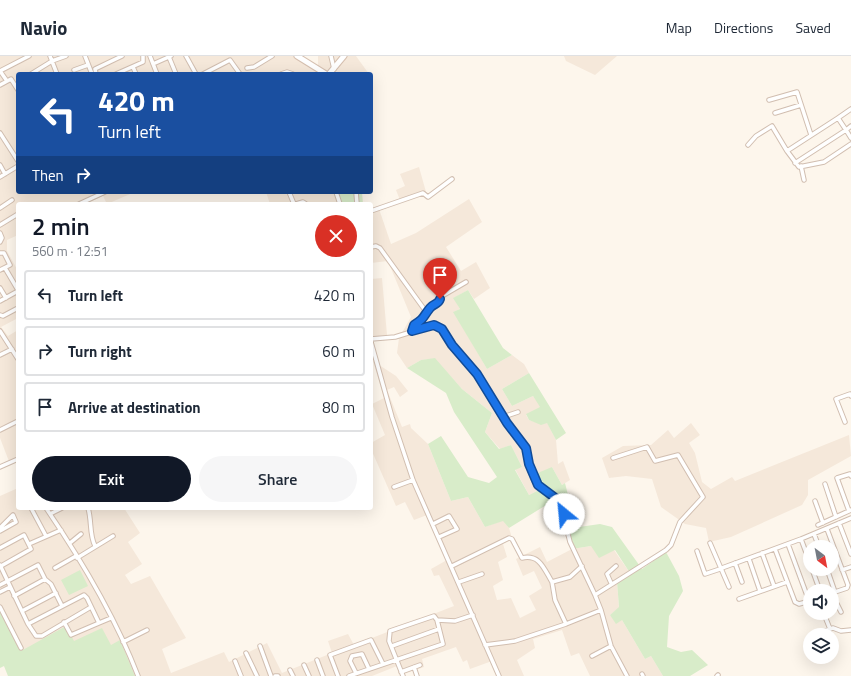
<!DOCTYPE html>
<meta charset="utf-8">
<style>
body{margin:0;font-family:"Titillium Web",sans-serif;background:#f6f6f7;color:#1f2937;height:100vh;display:flex;flex-direction:column;font-size:15px;white-space:nowrap}
*{box-sizing:border-box;margin:0}
p{font-size:13px;color:#747a83}
.icon{flex:none;width:22px;height:22px;fill:none;stroke:currentColor;stroke-width:2;stroke-linecap:round;stroke-linejoin:round}
.map{position:relative;flex:1;overflow:hidden}
.side{position:absolute;left:16px;top:146px;width:357px;height:308px;display:flex;flex-direction:column;background:#fff;border-radius:4px;box-shadow:0 4px 16px #0002}
.side>*{flex:none}
.guide{position:absolute;left:16px;top:16px;width:357px;height:122px;border-radius:4px;box-shadow:0 4px 16px #0002;background:#1a4fa0;color:#fff;overflow:hidden}
.needle{width:26px;rotate:148deg}
.controls{position:absolute;left:803px;top:484px;display:grid;gap:8px}
.controls a{display:grid;place-items:center;width:36px;height:36px;border-radius:50%;background:#fff;box-shadow:0 4px 16px #0002;font-size:20px}
.pin{position:absolute;display:grid;place-items:center;width:34px;height:34px;color:#fff;margin:-41px -17px;border-radius:50% 50% 50% 0;rotate:-45deg;box-shadow:0 0 4px #0007}
.pin .icon{rotate:45deg}
.me{position:absolute;width:44px;margin:-22px;rotate:332deg;stroke-linejoin:round;filter:drop-shadow(0 0 3px #0008)}
.turn{display:flex;align-items:center;gap:14px;height:84px;padding:0 16px;font-size:18px}
.turn .icon{width:52px;height:52px;stroke-width:2.5}
.turn b{display:block;font-size:28px;line-height:34px}
.then{display:flex;align-items:center;height:38px;padding:0 16px;background:#0003;gap:8px;font-size:15px}
.round{display:grid;place-items:center;flex:none;width:42px;height:42px;border-radius:21px;background:#f6f6f7}
.overview{display:flex;align-items:center;justify-content:space-between;height:68px;padding:0 16px}
h1{font-size:24px;font-weight:600;line-height:30px;color:#111827}
.primary-button{display:flex;gap:8px;margin-top:auto;padding:8px 16px}
.primary-button a{flex:1;height:46px;border-radius:24px;background:#111827;color:#fff;font-size:16px;font-weight:600;line-height:46px;text-align:center}
.primary-button a+a{background:#f6f6f7;color:#1f2937}
ul{padding:0;list-style:none}
li{display:flex;align-items:center;gap:12px;height:50px;margin:0 8px 6px;padding:0 8px;border:2px solid #e0e1e3;border-radius:4px}
li div{flex:1}
li b{display:block;font-size:15px}
li em{font-style:normal}
header{display:flex;align-items:center;gap:24px;box-sizing:border-box;height:56px;padding:0 20px;background:#fff;border-bottom:1px solid #e0e1e3}
header strong{font-size:19px}
nav{display:flex;gap:22px;margin-inline-start:auto;font-size:14px}
.map>svg:first-child{display:block}
</style>
<header>
<strong>Navio</strong>
<nav><a>Map</a><a>Directions</a><a>Saved</a></nav>
</header>
<div class="map">
<svg width="851" height="620" viewBox="0 0 851 620">
<rect width="100%" height="100%" fill="#fdf6ec"/>
<path fill="#f5e8da" d="M0 0H297L318 13V0H356L369 18H18V136H135L107 148 103 140 85 148H18V179L7 184V195L18 215V262L1 271 8 280 18 274V405L10 408 0 382Z
M564 0H617L595 19 566 5Z
M419 111 426 136 400 144 396 134 405 130 400 118Z
M266 136H333L338 148H270Z
M469 143 482 166 446 191 461 215 476 206 490 232 474 243 468 234 454 242 460 253 454 256 487 313 512 299 524 308 529 317 502 333 512 350 533 340 541 351 526 359 529 364 541 368 547 366 556 384 558 408 563 405 570 424 562 429 552 411 539 434 529 439 515 413 522 411 511 389 500 393 485 376 492 357 462 333 435 303 421 304 407 312 397 297 399 282 411 261 388 205 371 207V153L378 150 391 188 416 177Z
M382 222 387 279 371 281V223Z
M373 305 396 320 408 335 400 341 394 331 387 334 402 371 410 368 411 372 428 388 451 445 468 441 485 471 503 464 509 472 512 482 503 488 507 501 498 506 503 524 493 530 497 544 511 542 520 562 536 554 529 540 542 532 534 515 523 520 516 503 540 491 547 506 572 493 591 490 614 494 630 517 617 526 619 552 610 559 622 564 645 603 651 600 663 620H590L579 597 571 600 562 574 533 583 535 592 517 604 524 620H497L492 605 470 613 467 604 463 606 456 591 422 603 424 611 401 619 397 610 372 620H64L21 595 0 555V440L18 432V452H124L140 477 128 486 142 508 125 519 131 528 150 520 186 582 162 593 171 617 224 596 229 606 267 587 282 617 332 597 328 585 348 578 354 589 454 550 439 519 434 520 431 513 447 504 427 459 414 464 405 446 396 450 371 393V387L385 379 372 348 384 342Z
M691 367 700 379 689 387 695 397 702 426 711 433 732 421 735 425 849 379 851 400 808 424V439L802 449 731 481 709 486 706 472 685 468 661 451 652 423 626 420 609 422 602 402 623 390 651 389 668 374 674 382Z"/>
<path fill="#d8ecc9" d="M333 136H362L363 148H338Z
M468 234 503 292 512 299 487 313 453 256 460 253 453 242Z
M435 302 462 333 492 357 485 376 499 393 511 389 522 411 515 414 529 439 539 434 533 419 552 411 562 429 565 427 568 439 543 451 509 472 503 465 485 471 468 441 451 445 428 388 441 380 468 421 489 427 497 421 454 356 446 337 407 312 421 304Z
M529 317 566 377 556 384 547 367 541 369 529 364 526 358 540 351 533 340 512 350 502 333Z
M600 468 612 471 642 513 666 496 679 520 683 535 669 560 667 591 681 596 692 594 708 609 690 620H663L651 600 645 603 622 564 616 568 610 559 619 551 617 526 630 517 615 494 599 502 591 490 572 493 565 473Z
M80 514 88 530 69 539 61 524Z
M0 555 21 595 66 570 74 585 102 572 111 589 120 584 135 620H8L4 610 0 612Z"/>
<g fill="none" stroke-linecap="round" stroke-linejoin="round">
<g stroke="#d1beb0" stroke-width="5.5">
<path id="street" d="M50 0 57 18
M85 0 92 18
M150 0 157 18
M186 0 196 18
M331 0 334 13
M169 1 176 18
M153 8 171 0
M133 11 136 18
M247 12 254 11 272 0
M74 14 88 9
M0 15 29 0
M0 15 7 25
M31 18 52 5 66 0
M96 18 95 13 122 0
M116 18 143 6V0
M203 18 230 4 240 18
M281 18 287 16 293 18
M0 29 11 23 18 34
M769 44 797 36 811 79
M851 53 838 62 846 74 851 70
M775 57 801 49
M838 62 787 95 799 111 824 106 851 88
M0 77 18 105
M748 89 756 80 772 70 787 95
M795 107 846 74 851 82
M0 109 5 118
M801 110 804 124
M0 121 18 110
M289 136 294 148
M336 136 340 148
M356 136 357 148
M79 148 105 136
M296 148 303 146 306 148
M0 152 12 144
M371 155 423 137 428 141 452 123
M0 169 18 158
M0 177 2 182 0 186
M371 191 376 190 380 192 427 257
M0 197H4L10 209 0 214
M5 212 18 234
M0 232 6 242
M0 245 18 235
M0 259 3 260 18 252
M0 275 18 303
M412 275 413 269 422 264 430 252 437 248 442 240 466 226
M371 283 395 281 434 269 442 273 452 289 477 318 507 367 526 392 529 408 538 429 553 438 560 447 570 486 595 539 666 494 671 489 680 466 703 441 678 399 655 405 647 391 613 402
M371 286 392 361 413 424 499 620
M0 299 12 293
M503 361 518 356
M845 366 836 343 850 338 851 340
M0 374 18 365
M0 411 18 403
M825 428 836 461
M394 431 413 424
M815 445 823 467
M31 452 46 480
M46 452C82 505 115 560 138 620
M88 452C92 465 89 478 95 490
M849 455 837 422 850 418 851 420
M50 458 62 452
M839 467 851 498
M433 468 449 460 457 473 439 481
M818 469 851 454
M0 472 13 459 16 466 0 475
M827 473 848 529 847 532 835 536
M814 478 819 491
M801 483 810 507
M70 487 81 478
M710 487 729 531
M29 488 61 474
M788 488 809 545
M0 492 24 479 31 493 1 510
M775 493 795 546 799 548 810 545
M697 495 705 518 720 513
M762 497 774 530
M77 502 113 480
M749 503 760 535
M735 507 742 526
M0 509 28 568 36 580H42L91 551
M452 510 509 482 512 483 522 502C540 498 544 513 552 526
M55 512 76 500
M722 512 801 483 851 462
M812 513 820 535
M827 513 835 536 832 537
M842 514 851 511
M459 526 482 518
M611 527 607 518 616 510
M0 529 38 509 45 523
M0 536 10 531
M832 538 841 556
M14 540 45 523 51 528 62 550
M739 543 787 526
M0 551 21 592
M601 554 611 590 627 620
M22 555 56 537
M826 563 830 573
M64 566 71 579 99 567
M28 568 84 539 87 542 99 567 111 562
M566 568 555 544 552 526 570 521 582 510
M822 576 833 572 841 575 851 574
M123 586 147 574
M485 589 515 585 566 568 601 554 595 539
M260 590 271 620
M392 590 439 573
M246 597 257 620
M592 600 611 590
M317 604 323 620
M235 605 241 620
M304 609 309 620
M414 611 417 620
M290 614 293 620
M401 616 420 609
M356 617 350 605 352 600 362 598 369 613
M642 618 643 620
M275 620H278
M338 620 330 599 371 584 383 608
M349 620 443 588 437 564
M403 620 389 585 390 575 434 560 437 564 455 565 473 559
M717 620 718 619"/>
</g>
<g stroke="#d6c0b0" stroke-width="7">
<path id="secondary" d="M297 0 326 18
M329 18 344 0"/>
</g>
<use href="#street" stroke="#fff" stroke-width="3.5"/>
<use href="#secondary" stroke="#fff" stroke-width="5"/>
</g>
<g fill="none" stroke-linecap="round" stroke-linejoin="round">
<g stroke="#114b97" stroke-width="10">
<path id="route" d="M440 243C438 249 434 247 430 252 422 262 425 262 414 269L412 275 434 269 442 273 452 289 477 318 507 367 526 392 529 408 538 429 558 444 564 458"/>
</g>
<use href="#route" stroke="#1a73e8" stroke-width="7"/>
</g>
</svg>
<div class="controls">
<a><svg class="needle" viewBox="-14 -14 28 28"><path d="M0-13l5 13h-10z" fill="#e53935"/><path d="M0 13l5-13h-10z" fill="#747a83"/></svg></a>
<a><svg class="icon" aria-label="sound" viewBox="0 0 24 24"><path d="M4 9h4l5-4v14l-5-4H4zM17 9q2 3 0 6"/></svg></a>
<a><svg class="icon" aria-label="layers" viewBox="0 0 24 24"><path d="M12 4l9 5-9 5-9-5zM3 14l9 5 9-5"/></svg></a>
</div>
<div class="pin" style="left:440px;top:243px;background:#d93025"><svg class="icon" aria-label="arrive" viewBox="0 0 24 24"><path d="M6 21V4h12l-3 4 3 4H6"/></svg></div>
<svg class="me" style="left:564px;top:458px" viewBox="-20 -20 40 40"><circle r="19" fill="#fff"/><path d="M0-13L10 11 0 6-10 11z" fill="#1a73e8"/></svg>
<div class="guide">
<div class="turn"><svg class="icon" aria-label="left" viewBox="0 0 24 24"><path d="M17 20v-9H6M10 6l-5 5 5 5"/></svg><div><b>420 m</b>Turn left</div></div>
<div class="then">Then<svg class="icon" aria-label="right" viewBox="0 0 24 24"><path d="M7 20v-9h11M14 6l5 5-5 5"/></svg></div>
</div>
<section class="side">
<div class="overview"><div><h1>2 min</h1><p>560 m · 12:51</p></div><a class="round" style="background:#d93025;color:#fff"><svg class="icon" aria-label="close" viewBox="0 0 24 24"><path d="M6 6l12 12M18 6L6 18"/></svg></a></div>
<ul>
<li><svg class="icon" aria-label="left" viewBox="0 0 24 24"><path d="M17 20v-9H6M10 6l-5 5 5 5"/></svg><div><b>Turn left</b></div><em>420 m</em></li>
<li><svg class="icon" aria-label="right" viewBox="0 0 24 24"><path d="M7 20v-9h11M14 6l5 5-5 5"/></svg><div><b>Turn right</b></div><em>60 m</em></li>
<li><svg class="icon" aria-label="arrive" viewBox="0 0 24 24"><path d="M6 21V4h12l-3 4 3 4H6"/></svg><div><b>Arrive at destination</b></div><em>80 m</em></li>
</ul>
<div class="primary-button"><a>Exit</a><a>Share</a></div>
</section>
</div>
